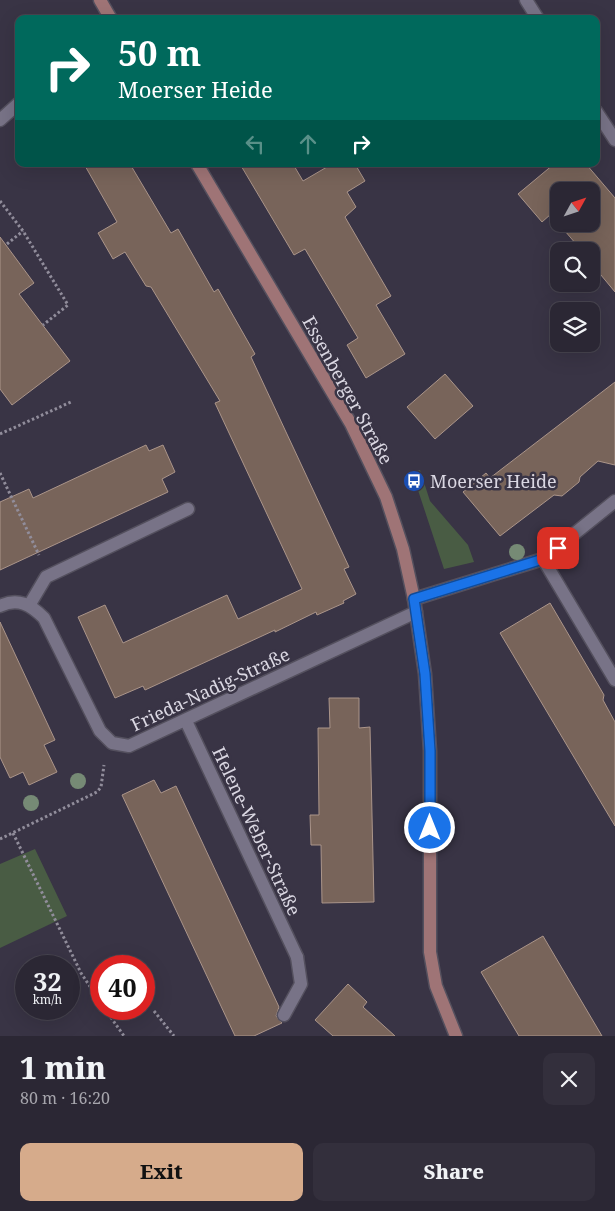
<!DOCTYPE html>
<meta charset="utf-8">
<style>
body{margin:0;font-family:"Noto Serif",serif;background:#332f3c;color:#f1f3f6;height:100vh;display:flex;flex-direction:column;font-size:19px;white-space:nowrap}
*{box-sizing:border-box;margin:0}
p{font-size:16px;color:#a6a5ac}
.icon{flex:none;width:28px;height:28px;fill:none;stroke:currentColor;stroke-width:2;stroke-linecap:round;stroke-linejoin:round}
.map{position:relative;height:1036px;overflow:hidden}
.side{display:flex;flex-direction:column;background:#2b2734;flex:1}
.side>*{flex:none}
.guide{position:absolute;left:15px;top:15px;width:585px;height:152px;border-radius:10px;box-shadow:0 5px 20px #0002,0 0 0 1px #47444f;background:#00695c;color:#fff;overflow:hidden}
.needle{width:32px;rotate:50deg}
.fabs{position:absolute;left:550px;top:182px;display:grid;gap:10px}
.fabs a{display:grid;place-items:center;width:50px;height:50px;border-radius:10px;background:#2b2734;box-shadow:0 5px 20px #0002,0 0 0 1px #47444f;font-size:25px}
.speed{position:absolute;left:15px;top:955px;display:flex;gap:10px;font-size:25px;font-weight:700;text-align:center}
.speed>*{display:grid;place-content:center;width:65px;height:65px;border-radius:50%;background:#2b2734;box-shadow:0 5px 20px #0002,0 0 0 1px #47444f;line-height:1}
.speed small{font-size:12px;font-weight:400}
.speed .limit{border:8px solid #d22;background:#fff;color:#111}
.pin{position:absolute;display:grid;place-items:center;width:42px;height:42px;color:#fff;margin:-21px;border-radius:10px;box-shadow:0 2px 8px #0006}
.me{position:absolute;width:55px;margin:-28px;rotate:0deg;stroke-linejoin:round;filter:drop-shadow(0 0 4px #0008)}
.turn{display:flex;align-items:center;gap:18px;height:105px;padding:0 20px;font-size:22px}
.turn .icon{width:65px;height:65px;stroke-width:2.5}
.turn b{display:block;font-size:35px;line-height:42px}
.lanes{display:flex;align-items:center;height:48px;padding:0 20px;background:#0003;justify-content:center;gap:25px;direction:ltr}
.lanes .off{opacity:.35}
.round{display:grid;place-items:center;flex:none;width:52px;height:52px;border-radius:10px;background:#332f3c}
.head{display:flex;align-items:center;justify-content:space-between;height:85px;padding:0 20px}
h1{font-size:30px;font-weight:800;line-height:38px}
.action{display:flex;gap:10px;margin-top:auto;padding:10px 20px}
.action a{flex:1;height:58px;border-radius:10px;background:#d6ab8b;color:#111;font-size:20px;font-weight:800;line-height:58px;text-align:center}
.action a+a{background:#332f3c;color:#f1f3f6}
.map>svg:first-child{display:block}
</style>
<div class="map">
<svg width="615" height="1036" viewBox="0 0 615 1036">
<rect width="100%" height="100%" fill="#393445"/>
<path fill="#495c44" d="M420 470 430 501 468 545 474 562 444 569 412 472Z
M35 849 67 916 0 948V864Z"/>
<path fill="#78645a" stroke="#ab958a" d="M84 164H130L171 233 178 229 214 292 218 289 255 354 251 357 349 567 344 569 356 594 343 601 344 603 317 615 316 612 275 632V630L145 690 143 686 115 698 78 617 105 605 123 643 227 595 238 619 302 589 215 403 220 401 151 287 146 286 125 252 113 259 98 233 117 222Z
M240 164H293L303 181 332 164H355L365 181 347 192 356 207 345 217 391 296 376 305 405 354 366 378 347 345 358 338 305 249 294 255Z
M554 164H586L615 198V292L591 263V251H582L559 224H591V191H559V224L551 214 542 222 518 194Z
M0 237 34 283 19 294 70 361 12 405 0 389Z
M445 374 473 406 435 439 407 407Z
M615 382V465L598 461 580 477 579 482 562 496 554 495 500 536 463 492 486 473 490 478Z
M146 445 149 451 163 445 175 472 162 479 168 492 0 570V502L29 489 33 498Z
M550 603 604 695 603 700 615 722V826L500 633Z
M0 622 55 740 44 745 57 772 29 785 23 772 10 778 0 757Z
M329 698H359V728L370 727 374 902 322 903 321 845H311L310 815H319L318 728H330Z
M154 780 161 793 176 786 279 1007 276 1016 282 1023 254 1036H235L122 795Z
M543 936 602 1036H519L481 972Z
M348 984 367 1002 363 1007 395 1036H333L315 1020Z"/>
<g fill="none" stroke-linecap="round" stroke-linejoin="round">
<g stroke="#54505e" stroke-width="15">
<path id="lane" d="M30 604 46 577 188 509
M284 1015 301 984 297 957"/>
</g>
<g stroke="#54505e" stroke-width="15">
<path id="street" d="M526 0 538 19
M596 111 615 140
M0 120 19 103
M543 559 615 680
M414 599 543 559 615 501
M0 606C18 597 31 605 44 618L100 731 112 743 129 746 416 612
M186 721 297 957"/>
</g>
<g stroke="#54505e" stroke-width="15">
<path id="secondary" d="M100 0 111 19
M197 164 351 424 386 497 403 549 414 599 425 674 430 751V952L436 986 456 1036"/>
</g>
<path stroke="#918d9b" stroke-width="3" stroke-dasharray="2.5 2.5" stroke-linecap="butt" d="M0 201 23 231 68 305 43 325
M7 244 23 231
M0 434 71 402
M0 473 39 555
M13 833 81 973 101 1003
M0 839 97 792 101 787 104 765
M105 1009 124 1036
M154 1011 174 1036"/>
<use href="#lane" stroke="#787387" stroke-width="12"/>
<use href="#street" stroke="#787387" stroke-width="12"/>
<use href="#secondary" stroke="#9f7476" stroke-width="12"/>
</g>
<g fill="#768a75">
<circle cx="517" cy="552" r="8"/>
<circle cx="78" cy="781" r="8"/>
<circle cx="31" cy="803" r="8"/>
</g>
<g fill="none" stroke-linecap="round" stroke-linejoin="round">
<g stroke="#114b97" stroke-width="12">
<path id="route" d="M430 828V751L425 674 414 599 543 559 558 548"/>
</g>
<use href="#route" stroke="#1a73e8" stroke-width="9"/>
</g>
<defs>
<g id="bus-disc" transform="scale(1.125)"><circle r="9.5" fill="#1a4fb4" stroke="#393445"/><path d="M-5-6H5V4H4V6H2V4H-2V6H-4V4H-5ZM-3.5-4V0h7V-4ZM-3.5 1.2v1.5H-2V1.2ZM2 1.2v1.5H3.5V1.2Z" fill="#fff"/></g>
</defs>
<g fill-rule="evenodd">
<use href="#bus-disc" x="414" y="481"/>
</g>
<g text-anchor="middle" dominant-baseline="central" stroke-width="5" stroke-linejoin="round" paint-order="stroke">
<g font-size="18" fill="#dad7e2" stroke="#393445">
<text transform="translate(348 390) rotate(61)">Essenberger Straße</text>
<text transform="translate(210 689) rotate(-25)">Frieda-Nadig-Straße</text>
<text transform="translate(257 831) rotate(65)">Helene-Weber-Straße</text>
</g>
<g font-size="18" fill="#dad7e2" stroke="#393445" text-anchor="start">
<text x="430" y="481">Moerser Heide</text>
</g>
</g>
</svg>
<div class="fabs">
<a><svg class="needle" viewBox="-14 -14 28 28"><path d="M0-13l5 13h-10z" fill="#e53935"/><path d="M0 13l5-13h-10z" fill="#a6a5ac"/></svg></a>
<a><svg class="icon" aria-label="search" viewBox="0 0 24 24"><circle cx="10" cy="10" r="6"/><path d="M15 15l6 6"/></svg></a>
<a><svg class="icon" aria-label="layers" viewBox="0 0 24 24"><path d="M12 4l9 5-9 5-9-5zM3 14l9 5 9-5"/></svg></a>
</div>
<div class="speed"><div>32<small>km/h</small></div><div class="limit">40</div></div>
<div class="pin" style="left:558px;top:548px;background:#d93025"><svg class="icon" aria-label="arrive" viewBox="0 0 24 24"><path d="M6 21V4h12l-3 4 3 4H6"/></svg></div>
<svg class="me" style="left:430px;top:828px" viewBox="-20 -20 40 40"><circle r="17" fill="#1a73e8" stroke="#fff" stroke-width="3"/><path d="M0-11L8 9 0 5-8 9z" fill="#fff"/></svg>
<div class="guide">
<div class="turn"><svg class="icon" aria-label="right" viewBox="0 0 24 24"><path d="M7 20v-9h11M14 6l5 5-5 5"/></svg><div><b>50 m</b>Moerser Heide</div></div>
<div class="lanes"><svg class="icon off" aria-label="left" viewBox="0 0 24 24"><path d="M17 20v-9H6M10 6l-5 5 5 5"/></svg><svg class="icon off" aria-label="ahead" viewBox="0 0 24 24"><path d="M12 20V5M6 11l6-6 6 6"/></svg><svg class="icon" aria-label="right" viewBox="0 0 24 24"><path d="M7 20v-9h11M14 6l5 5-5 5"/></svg></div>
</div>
</div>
<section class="side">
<div class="head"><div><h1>1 min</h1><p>80 m · 16:20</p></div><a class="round"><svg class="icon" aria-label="close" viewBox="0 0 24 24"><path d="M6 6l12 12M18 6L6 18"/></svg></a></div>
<div class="action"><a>Exit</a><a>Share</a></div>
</section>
